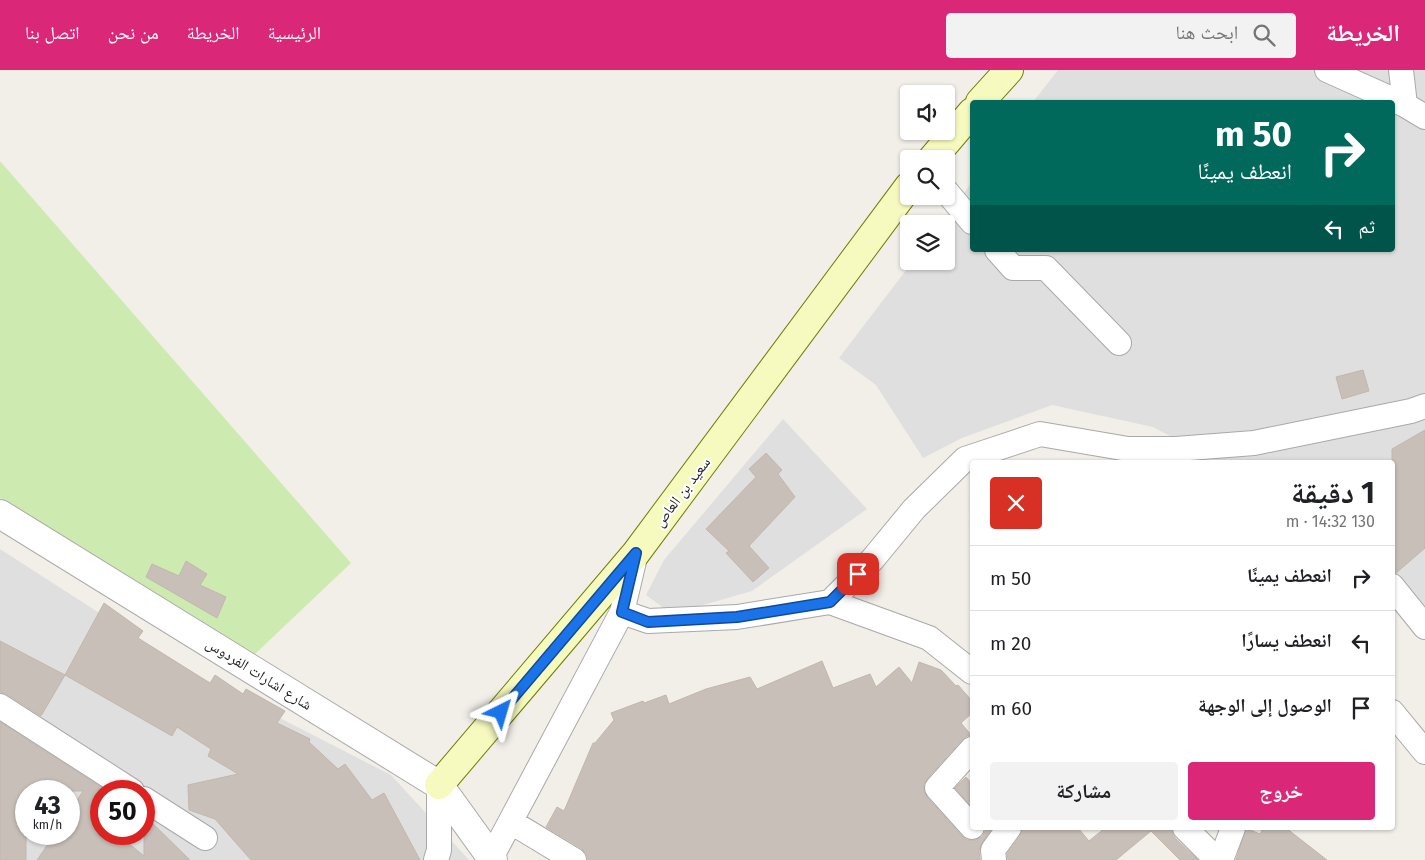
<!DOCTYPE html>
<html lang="ar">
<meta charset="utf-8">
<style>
body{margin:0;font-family:"Fira Sans","Noto Naskh Arabic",sans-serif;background:#f2f2f2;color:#202124;direction:rtl;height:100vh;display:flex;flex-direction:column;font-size:19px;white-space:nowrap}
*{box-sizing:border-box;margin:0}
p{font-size:16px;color:#757577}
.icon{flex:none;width:28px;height:28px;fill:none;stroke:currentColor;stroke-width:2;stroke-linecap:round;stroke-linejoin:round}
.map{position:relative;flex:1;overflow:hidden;direction:ltr}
.side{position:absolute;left:970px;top:390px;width:425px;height:370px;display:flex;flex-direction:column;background:#fff;border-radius:5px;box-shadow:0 1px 4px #0004;direction:rtl}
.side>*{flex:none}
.banner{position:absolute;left:970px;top:30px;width:425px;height:152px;border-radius:5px;box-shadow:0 1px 4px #0004;direction:rtl;background:#00695c;color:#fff;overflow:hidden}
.buttons{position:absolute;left:900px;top:15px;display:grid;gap:10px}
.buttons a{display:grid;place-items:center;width:55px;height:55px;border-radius:5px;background:#fff;box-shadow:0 1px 4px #0004;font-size:25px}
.speed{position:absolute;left:15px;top:710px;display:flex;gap:10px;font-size:25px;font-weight:700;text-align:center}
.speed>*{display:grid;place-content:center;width:65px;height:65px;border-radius:50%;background:#fff;box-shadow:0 1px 4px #0004;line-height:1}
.speed small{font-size:12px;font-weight:400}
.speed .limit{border:8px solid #d22;background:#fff;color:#111}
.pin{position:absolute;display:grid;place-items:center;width:42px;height:42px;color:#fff;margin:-21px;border-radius:10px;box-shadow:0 2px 8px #0006}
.me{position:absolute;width:55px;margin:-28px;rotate:40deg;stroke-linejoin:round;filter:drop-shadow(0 0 4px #0008)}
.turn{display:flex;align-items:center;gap:18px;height:105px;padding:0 20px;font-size:22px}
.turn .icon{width:65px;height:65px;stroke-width:2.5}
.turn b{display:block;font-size:35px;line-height:42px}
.then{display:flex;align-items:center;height:48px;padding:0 20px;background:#0003;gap:10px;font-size:19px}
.round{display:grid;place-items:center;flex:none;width:52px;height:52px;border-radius:5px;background:#f2f2f2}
.summary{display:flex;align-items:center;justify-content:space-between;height:85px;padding:0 20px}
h1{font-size:30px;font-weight:700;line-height:38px}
.action{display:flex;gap:10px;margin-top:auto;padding:10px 20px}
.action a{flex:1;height:58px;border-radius:5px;background:#db2777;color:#fff;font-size:20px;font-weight:700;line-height:58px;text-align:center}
.action a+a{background:#f2f2f2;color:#202124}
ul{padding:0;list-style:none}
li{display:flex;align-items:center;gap:15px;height:65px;padding:0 20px;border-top:1px solid #e0e0e0}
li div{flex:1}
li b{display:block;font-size:19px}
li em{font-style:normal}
header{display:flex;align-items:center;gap:30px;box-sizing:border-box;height:70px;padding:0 25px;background:#db2777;color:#fff}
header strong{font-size:24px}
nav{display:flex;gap:28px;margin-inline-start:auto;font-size:18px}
.search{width:350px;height:45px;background:#f2f2f2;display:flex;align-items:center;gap:12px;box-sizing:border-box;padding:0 18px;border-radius:5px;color:#757577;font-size:19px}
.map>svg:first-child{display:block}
</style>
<header>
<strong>الخريطة</strong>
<div class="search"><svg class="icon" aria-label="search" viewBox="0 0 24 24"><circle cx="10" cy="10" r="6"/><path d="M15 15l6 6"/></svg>ابحث هنا</div>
<nav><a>الرئيسية</a><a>الخريطة</a><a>من نحن</a><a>اتصل بنا</a></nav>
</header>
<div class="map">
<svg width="1425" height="790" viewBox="0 0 1425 790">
<rect width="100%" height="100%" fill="#f2efe9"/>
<path fill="#e0dfdf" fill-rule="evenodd" d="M1058 0H1425V549L1393 509 1392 392H1219L1153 357 1052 335 962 368 923 388 876 315 839 288 913 191H946V154H941L972 112V180H1392V32H1033Z
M783 349 867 439 752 521 672 544 646 525 664 490Z
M0 479 194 604 391 705 469 790H0ZM26 721H69V764H26ZM101 721H144V764H101Z"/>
<path fill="#cdebb0" d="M0 91 351 493 252 587 0 428Z"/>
<path fill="#c7bfb8" stroke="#c4b6ab" d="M1363 300 1369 321 1342 329 1336 307Z
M1425 360V478L1396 503H1392V379Z
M766 383 782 400 778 404 795 427 749 476 769 498 753 512 726 483 729 481 706 459 756 407 749 399Z
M186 491 207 504 200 515 226 527 217 548 146 507 152 494 179 506Z
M104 533 143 561 138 568 210 613 215 605 243 624 246 619 285 641 277 653 310 669 309 672 338 699 345 694 372 730 384 723 420 790H251L215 749 189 740 188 715 238 704 208 686 211 679 177 657 172 666 65 605Z
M0 571 65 605 41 646 7 624 0 622Z
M822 591 833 618 870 604 876 617 899 597 912 613 919 592 941 600 956 616 958 615 972 631V643L961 653 972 666H967L962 670 927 709 924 714V721L927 727 962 766 967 770H975L982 767 985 762V758H992L982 773 979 781 980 790H588L586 783 581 778 546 757 557 737 564 741 593 673H595L614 650 611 643 643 631 644 633 666 625 669 634 706 619 750 607 757 619Z
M0 652 107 721H101V764H117L144 786V745L190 790H37L55 764H69V743L83 721H26V790H0Z
M966 707 972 714V737L955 718Z
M1022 758H1078L1089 771 1105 758H1172V762L1175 768 1198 790H1180L1151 761 1116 790H1008L1007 784 1020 766Z
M1246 758 1260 764 1263 758H1286L1327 790H1236Z"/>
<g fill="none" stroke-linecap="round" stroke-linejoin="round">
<g stroke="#a9a9a9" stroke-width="26">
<path id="minor" d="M1327 0 1405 35 1401 0
M1405 35 1425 47
M946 121 972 152
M997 180 1013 198H1046L1119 273
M1392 516 1425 557
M830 532 929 568 972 602
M622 542 648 551 737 547 830 532 872 490 914 439 965 389 1040 364 1128 379H1176L1254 373 1411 341 1425 336
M0 636 132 721
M1392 642 1425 682
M972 679 937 718 972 757
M144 729 205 768
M511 752 574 790
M1185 758 1217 790
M491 788 622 542 636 483
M436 790 439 780V715
M994 790 993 780 1009 758
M1221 790 1233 758"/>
</g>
<g stroke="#a9a9a9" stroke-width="30">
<path id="tertiary" d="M0 444 439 715 493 790"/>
</g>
<g stroke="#707d05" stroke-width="30">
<path id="secondary" d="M980 32 1009 0
M932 89 972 42
M439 715 636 483 909 116"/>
</g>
<use href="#minor" stroke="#fff" stroke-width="24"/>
<use href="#tertiary" stroke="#fff" stroke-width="28"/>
<use href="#secondary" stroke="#f7fabf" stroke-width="28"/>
</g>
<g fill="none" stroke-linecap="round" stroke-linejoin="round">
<g stroke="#114b97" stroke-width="12">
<path id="route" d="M501 642 636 483 622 542 648 552 666 551 737 547 830 532 858 504"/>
</g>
<use href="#route" stroke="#1a73e8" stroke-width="9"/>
</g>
<g text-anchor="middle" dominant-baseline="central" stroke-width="4" stroke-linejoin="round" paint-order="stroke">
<g font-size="15" fill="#222" stroke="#fff">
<text transform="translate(682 422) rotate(-53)">سعيد بن العاص</text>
<text transform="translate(259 604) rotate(32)">شارع اشارات الفردوس</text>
</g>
</g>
</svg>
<div class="buttons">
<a><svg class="icon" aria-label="sound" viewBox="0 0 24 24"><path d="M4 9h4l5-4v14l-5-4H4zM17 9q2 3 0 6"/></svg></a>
<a><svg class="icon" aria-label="search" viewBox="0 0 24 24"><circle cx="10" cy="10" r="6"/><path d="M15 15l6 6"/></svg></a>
<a><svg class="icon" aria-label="layers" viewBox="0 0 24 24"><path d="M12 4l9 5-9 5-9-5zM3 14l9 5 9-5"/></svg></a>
</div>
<div class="speed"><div>43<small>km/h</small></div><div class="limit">50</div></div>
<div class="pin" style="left:858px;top:504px;background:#d93025"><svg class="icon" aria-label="arrive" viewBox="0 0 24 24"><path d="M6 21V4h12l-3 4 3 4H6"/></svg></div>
<svg class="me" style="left:501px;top:642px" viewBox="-20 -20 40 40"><path d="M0-17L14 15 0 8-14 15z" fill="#1a73e8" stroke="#fff" stroke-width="4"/></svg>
<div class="banner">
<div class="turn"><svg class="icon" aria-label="right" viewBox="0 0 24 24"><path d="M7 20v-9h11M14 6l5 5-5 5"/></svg><div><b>50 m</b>انعطف يمينًا</div></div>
<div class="then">ثم<svg class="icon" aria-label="left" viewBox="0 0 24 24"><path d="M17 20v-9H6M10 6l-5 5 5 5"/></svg></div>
</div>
<section class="side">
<div class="summary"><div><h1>1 دقيقة</h1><p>130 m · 14:32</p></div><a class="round" style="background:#d93025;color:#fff"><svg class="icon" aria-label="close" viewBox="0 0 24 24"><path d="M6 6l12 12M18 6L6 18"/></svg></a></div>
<ul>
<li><svg class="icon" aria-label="right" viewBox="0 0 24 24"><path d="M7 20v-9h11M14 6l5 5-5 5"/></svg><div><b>انعطف يمينًا</b></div><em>50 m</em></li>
<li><svg class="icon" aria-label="left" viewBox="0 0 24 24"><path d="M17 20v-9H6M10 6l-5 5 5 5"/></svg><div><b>انعطف يسارًا</b></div><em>20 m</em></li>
<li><svg class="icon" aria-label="arrive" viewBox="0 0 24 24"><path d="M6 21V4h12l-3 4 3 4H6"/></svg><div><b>الوصول إلى الوجهة</b></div><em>60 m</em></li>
</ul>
<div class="action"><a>خروج</a><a>مشاركة</a></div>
</section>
</div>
